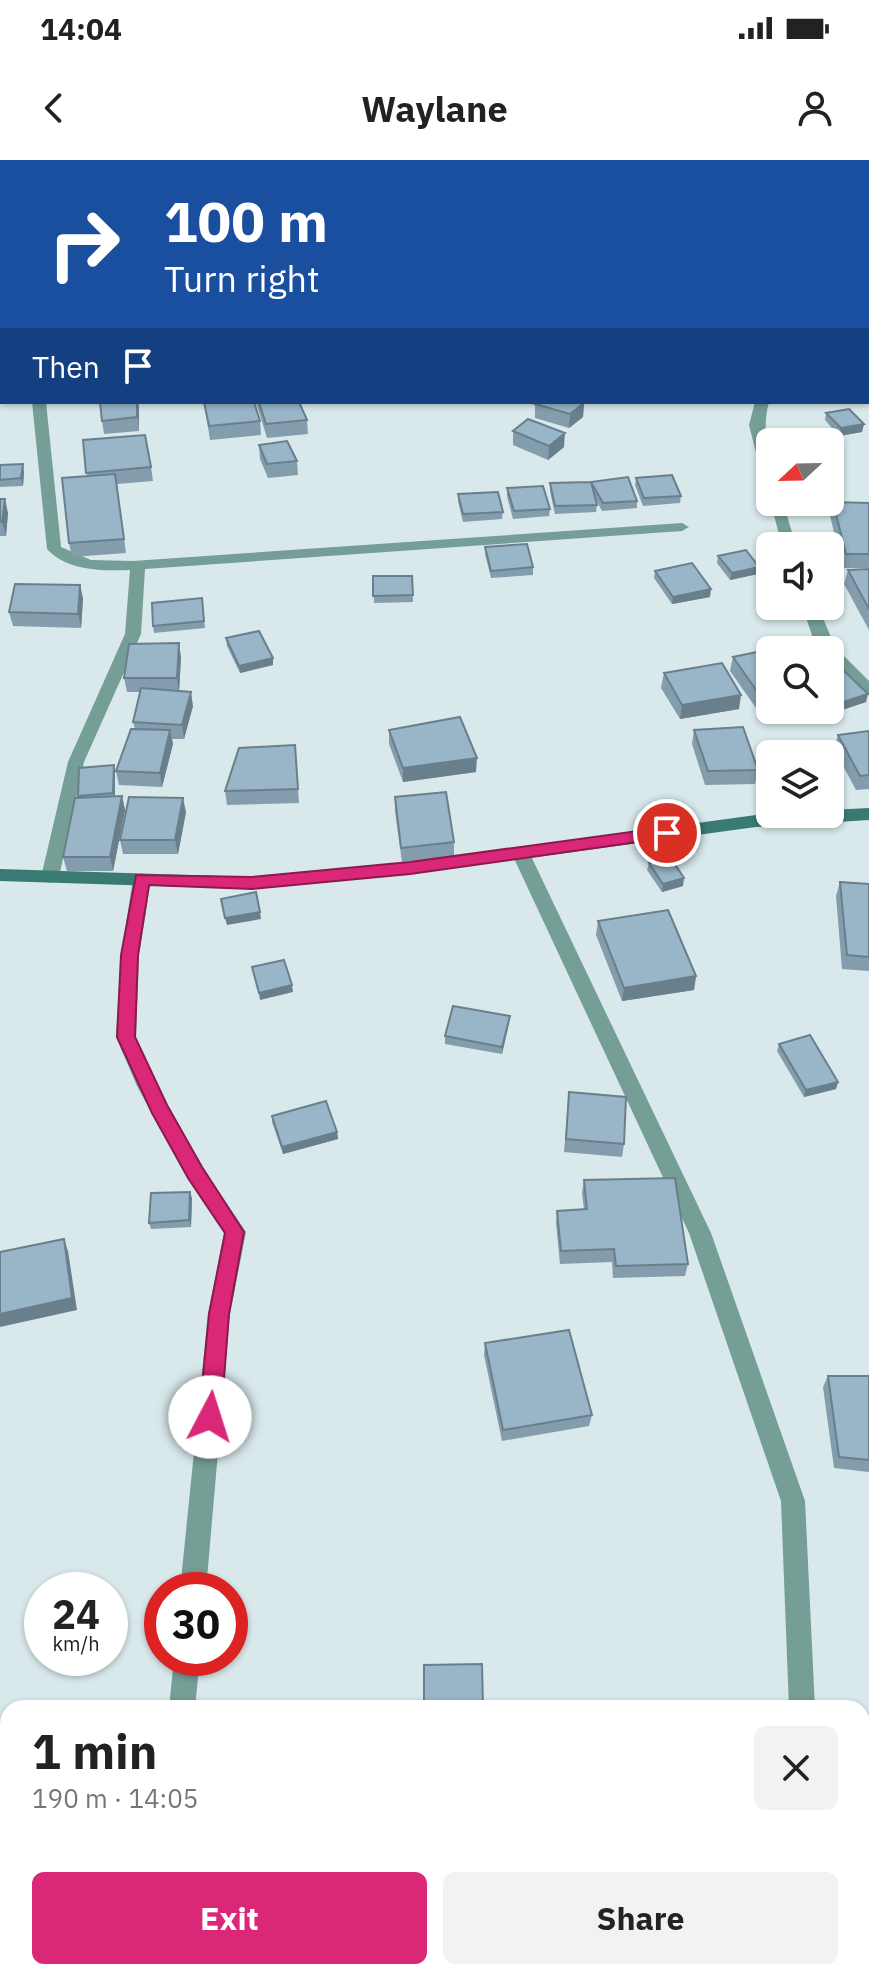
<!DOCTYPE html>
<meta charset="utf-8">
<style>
body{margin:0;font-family:"IBM Plex Sans",sans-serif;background:#f2f2f2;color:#222;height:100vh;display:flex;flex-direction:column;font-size:30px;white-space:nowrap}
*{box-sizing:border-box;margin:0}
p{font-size:26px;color:#767676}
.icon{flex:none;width:44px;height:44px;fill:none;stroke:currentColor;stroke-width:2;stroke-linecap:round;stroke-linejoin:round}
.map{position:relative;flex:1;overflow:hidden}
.side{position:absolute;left:0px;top:1540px;width:870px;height:280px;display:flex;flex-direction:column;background:#fff;border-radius:24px 24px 0 0;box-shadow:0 2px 6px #0004}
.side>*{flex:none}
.top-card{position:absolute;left:0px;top:0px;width:870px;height:244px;box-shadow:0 2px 6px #0004;background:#1a4fa0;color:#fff;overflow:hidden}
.needle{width:52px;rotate:248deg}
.controls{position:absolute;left:756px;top:268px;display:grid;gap:16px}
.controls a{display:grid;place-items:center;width:88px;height:88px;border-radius:12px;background:#fff;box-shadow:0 2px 6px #0004;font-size:40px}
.speed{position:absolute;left:24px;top:1412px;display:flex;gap:16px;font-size:40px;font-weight:700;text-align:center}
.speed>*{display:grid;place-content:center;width:104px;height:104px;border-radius:50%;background:#fff;box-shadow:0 2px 6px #0004;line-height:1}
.speed small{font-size:20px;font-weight:400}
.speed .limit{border:12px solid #d22;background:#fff;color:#111}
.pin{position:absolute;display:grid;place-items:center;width:68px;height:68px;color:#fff;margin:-34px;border:4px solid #fff;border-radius:50%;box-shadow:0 2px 8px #0007}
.me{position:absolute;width:88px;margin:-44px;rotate:5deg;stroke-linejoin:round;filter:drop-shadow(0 0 6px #0008)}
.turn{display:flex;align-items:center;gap:28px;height:168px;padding:0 32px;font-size:36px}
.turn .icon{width:104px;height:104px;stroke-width:2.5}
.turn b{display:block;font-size:56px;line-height:68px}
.then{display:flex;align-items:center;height:76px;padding:0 32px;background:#0003;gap:16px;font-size:30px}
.round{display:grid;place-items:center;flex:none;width:84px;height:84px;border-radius:12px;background:#f2f2f2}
.overview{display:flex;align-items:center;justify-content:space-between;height:136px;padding:0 32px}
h1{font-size:48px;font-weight:700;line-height:60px}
.cta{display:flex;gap:16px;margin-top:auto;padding:16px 32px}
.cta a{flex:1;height:92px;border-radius:12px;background:#db2777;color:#fff;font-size:32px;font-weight:700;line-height:92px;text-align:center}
.cta a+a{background:#f2f2f2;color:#222}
.status{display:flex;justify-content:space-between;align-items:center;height:56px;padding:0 40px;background:#fff;direction:ltr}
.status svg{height:22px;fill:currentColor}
header{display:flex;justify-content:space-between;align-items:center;height:104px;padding:0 32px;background:#fff;font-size:36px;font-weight:700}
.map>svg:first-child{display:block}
</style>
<div class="status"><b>14:04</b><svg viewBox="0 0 49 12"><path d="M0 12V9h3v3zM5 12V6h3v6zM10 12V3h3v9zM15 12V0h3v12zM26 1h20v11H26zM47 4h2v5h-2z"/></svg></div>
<header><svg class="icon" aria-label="back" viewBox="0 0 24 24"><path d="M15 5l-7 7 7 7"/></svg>Waylane<svg class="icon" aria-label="person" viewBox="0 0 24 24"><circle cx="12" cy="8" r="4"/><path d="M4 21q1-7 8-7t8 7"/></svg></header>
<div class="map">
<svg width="869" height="1820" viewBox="0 0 869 1820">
<rect width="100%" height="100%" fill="#d8e8eb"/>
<path fill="#7e8ca6" d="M0 0H369L370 2H2L0 55Z"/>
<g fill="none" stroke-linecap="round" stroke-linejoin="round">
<path fill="#759e97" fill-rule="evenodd" d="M32 242H46L61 387 91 400 133 401 682 363 689 367 682 371 145 409 141 474 84 602 59 717 50 723 41 717 68 602 125 474 130 410C102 411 67 411 47 389Z
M755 242H769C761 270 770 295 770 324L763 320 749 265Z
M770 340 783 342 796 386H782Z
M802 446H818L835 487 869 521V535L863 534 830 500V490H821L813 478Z
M520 686 529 692 711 1073 805 1341 815 1548H789L781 1341 689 1073 511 692Z
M142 713 151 719 139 795 136 877 156 924 202 1007 246 1072 230 1154 206 1430H180L208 1154 224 1073 188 1019 137 926 116 877 121 795 133 719Z
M174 1498H200L195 1548H169Z
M8 1694V1723L0 1726V1697Z
M660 1812H690L689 1820H659Z
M805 1812H835L837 1820H807Z"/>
<path fill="#397b72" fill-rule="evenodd" d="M869 648V660L756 667 410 714 252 729 0 721V709L252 717 410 702 756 655 830 654V650Z"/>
</g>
<path fill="#839dac" d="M204 242H254L260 261 261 275 210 280Z
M256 242H299L307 260 308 274 267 278Z
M584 243 583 257 569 268 535 258V244Z
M139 247V271L104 274 102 261Z
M826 253 864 264 862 272 839 276 825 260Z
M513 271 564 287 548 300 513 285Z
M83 280 151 307 153 321 117 324 126 393 72 397 69 383 87 316Z
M259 285 297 301 298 315 268 318 260 299Z
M0 305 24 312 23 326 0 327Z
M636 318 681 336 680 343 643 346 635 325Z
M591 322 637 341V348L602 351 595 338 597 345 596 352 555 354 550 331V323Z
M507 328 550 349 549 356 513 359 507 336Z
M458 334 503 352 502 359 463 362 458 341Z
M0 339 8 353 6 376H0Z
M833 342 869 343V408H843L830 356Z
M485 387 533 407V415L491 418 485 394Z
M718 396 759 407 758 414 730 420 717 403Z
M869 409V470L844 424 848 410Z
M655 411 710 437 672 444 654 418Z
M373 416H412L413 442 374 443Z
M80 425 83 439 81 468 13 466 9 452Z
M202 438 205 468 154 473 153 466Z
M226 478 273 505 240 513 227 486Z
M770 495V550H793L763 558 730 511 733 497Z
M181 497 179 531 193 546 184 579H172L173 584 162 627 119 625 116 611 135 569 133 562 140 532H127L124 518Z
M830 509 866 542 836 552 830 546Z
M664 513 739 549 680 559 661 528Z
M389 570 476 612 403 622 389 584Z
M694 570 758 610 755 624 705 625 692 584Z
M869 571V629L856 630 834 589 838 575Z
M295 585 299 643 227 645 225 631Z
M114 605 115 612V636H122L125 650 113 711H67L63 697 78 638V636Z
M395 637 454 682V696L402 702 395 651Z
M186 652 178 694H123L120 680Z
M649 703 683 726 662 732 647 710Z
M840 722 869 724V811L842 809 836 736Z
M598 761 696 816 694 830 622 841 596 775Z
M509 863 502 894 445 884V876Z
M779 884 838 922 836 929 804 937 777 891Z
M569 932 624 984 622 997 564 992Z
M272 956 337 972 338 979 283 994 272 962Z
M584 1020 688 1104 685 1116 613 1118 612 1102 560 1104 556 1063 557 1051 584 1050 582 1033Z
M192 1038 191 1067 151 1069 149 1063Z
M485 1183 592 1255 589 1266 502 1281 484 1195Z
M828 1216H869V1312L834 1308 823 1227Z"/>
<path fill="#6a7f8c" d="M137 242H138L139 247V271Z
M584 243 583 257 569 268 570 254Z
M864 264 862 272 839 276 841 268Z
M565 273 564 287 548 300 549 286Z
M23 304 24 312 23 326 21 318Z
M5 339 8 353 6 376 2 362Z
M759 407 758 414 730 420 732 413Z
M80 425 83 439 81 468 78 454Z
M711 429 710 437 672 444 673 437Z
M179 483 181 497 179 533 177 518Z
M273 498V505L240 513 239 506Z
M191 532 193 546 184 579 182 565Z
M868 534 866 542 836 552 837 544Z
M741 535 739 549 680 559 682 545Z
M770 543V550H793L763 558 766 544Z
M170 570 173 584 162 627 160 613Z
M477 598 476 612 403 622V608Z
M114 605 115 612V640L113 633Z
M122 636 125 650 113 711 110 697Z
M183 638 186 652 178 694 175 680Z
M684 718 683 726 662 732 663 724Z
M260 752 261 759 227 765 225 758Z
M696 816 694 830 622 841 624 828Z
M292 825 293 832 260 840 259 833Z
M510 856 509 863 502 894V887Z
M838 922 836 929 804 937 806 930Z
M337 972 338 979 283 994 282 987Z
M190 1032 192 1038 191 1067 189 1060Z
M64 1079 68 1091 77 1150 0 1167V1154Z
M92 1812H98L97 1820H91Z"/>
<path fill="#98b6c8" stroke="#6a7f8c" stroke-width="2" d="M657 0H685L687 2H658Z
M0 219H2V235H0Z
M100 242H137V257L102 261Z
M204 242H254L260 261 209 266Z
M259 242H299L307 260 266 264Z
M538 242H580L584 243 570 254 535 244Z
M849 249 864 264 841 268 826 253Z
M528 259 565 273 549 286 513 271Z
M145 275 151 307 86 313 83 280Z
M287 281 297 301 267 304 259 285Z
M23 304 21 318 0 320V305Z
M115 314 124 379 69 383 62 318Z
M672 315 681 336 644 338 636 318Z
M628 317 637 341 603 343 591 322Z
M591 322 597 345 555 346 550 323Z
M543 326 550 349 514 351 507 328Z
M498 332 503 352 463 354 458 334Z
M0 339H5L2 362H0Z
M833 342 869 343V394H846Z
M527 384 533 407 491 411 485 387Z
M746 390 759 407 732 413 718 396Z
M692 403 711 429 673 437 655 411Z
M869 409V449L848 410Z
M373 416H412L413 435 373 436Z
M15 424 80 425 78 454 9 452Z
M202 438 204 461 153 466 152 443Z
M259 471 273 498 239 506 226 478Z
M179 483 177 518H124L129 484Z
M766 490 770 495V543L766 544 733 497Z
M722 503 741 535 682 545 664 513Z
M839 506 868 534 837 544 830 537V509Z
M141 528 191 532 182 565 133 562Z
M460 557 477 598 403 608 389 570Z
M743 567 758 610 708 611 694 570Z
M131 569 170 570 160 613 116 611Z
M869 571V615L860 616 838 575Z
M295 585 298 629 225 631 239 588Z
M114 605 113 633 78 636 79 608Z
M446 632 454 682 401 688 395 637Z
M122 636 110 697H63L75 638Z
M129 637 183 638 175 680H120Z
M670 697 684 718 663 724 649 703Z
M840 722 869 724V797L847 795Z
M256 732 260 752 225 758 221 739Z
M668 750 696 816 624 828 598 761Z
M284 800 292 825 259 833 252 807Z
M453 846 510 856 502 887 445 876Z
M810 875 838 922 806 930 779 884Z
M569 932 626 937 624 984 566 979Z
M326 941 337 972 282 987 272 956Z
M675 1018 688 1104 616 1106 614 1089 561 1091 557 1051 587 1049 584 1020Z
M190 1032 189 1060 149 1063 151 1033Z
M64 1079 72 1138 0 1154V1092Z
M569 1170 592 1255 503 1270 485 1183Z
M828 1216H869V1300L839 1297Z
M482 1504 483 1548H424V1505Z
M5 1770 8 1771V1812H92L91 1820H0V1796Z"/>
<path fill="#db2777" stroke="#8e194d" stroke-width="2" d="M667 667 675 673 673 677 410 714 252 729 149 725 138 795 135 877 167 945 202 1007 244 1072 229 1154 221 1257 217 1264 210 1267 202 1264 199 1257 209 1154 225 1073 188 1018 152 953 117 877 121 795 136 715 252 717 410 702Z"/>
</svg>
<div class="controls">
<a><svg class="needle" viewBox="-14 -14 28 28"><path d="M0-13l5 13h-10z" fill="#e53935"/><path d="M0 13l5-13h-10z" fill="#767676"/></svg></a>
<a><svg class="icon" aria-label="sound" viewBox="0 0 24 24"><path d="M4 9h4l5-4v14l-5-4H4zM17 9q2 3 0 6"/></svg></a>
<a><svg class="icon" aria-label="search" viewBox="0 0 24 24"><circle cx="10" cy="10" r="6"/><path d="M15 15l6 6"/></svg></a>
<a><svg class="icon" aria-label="layers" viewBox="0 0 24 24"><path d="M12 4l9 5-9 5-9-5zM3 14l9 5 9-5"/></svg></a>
</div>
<div class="speed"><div>24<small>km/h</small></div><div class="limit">30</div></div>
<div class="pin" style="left:667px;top:673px;background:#d93025"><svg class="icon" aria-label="arrive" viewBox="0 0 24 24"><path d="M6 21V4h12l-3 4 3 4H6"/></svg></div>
<svg class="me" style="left:210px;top:1257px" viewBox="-20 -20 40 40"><circle r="19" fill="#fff"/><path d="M0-13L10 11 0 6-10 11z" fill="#db2777"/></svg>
<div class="top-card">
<div class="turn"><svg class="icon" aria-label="right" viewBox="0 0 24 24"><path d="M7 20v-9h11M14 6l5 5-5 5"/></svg><div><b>100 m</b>Turn right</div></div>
<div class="then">Then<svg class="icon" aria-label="arrive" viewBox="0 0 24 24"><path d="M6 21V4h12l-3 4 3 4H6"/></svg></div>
</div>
<section class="side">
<div class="overview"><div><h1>1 min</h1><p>190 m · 14:05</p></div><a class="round"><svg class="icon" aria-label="close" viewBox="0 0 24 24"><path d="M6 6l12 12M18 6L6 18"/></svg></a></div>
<div class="cta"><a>Exit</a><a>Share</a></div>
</section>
</div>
